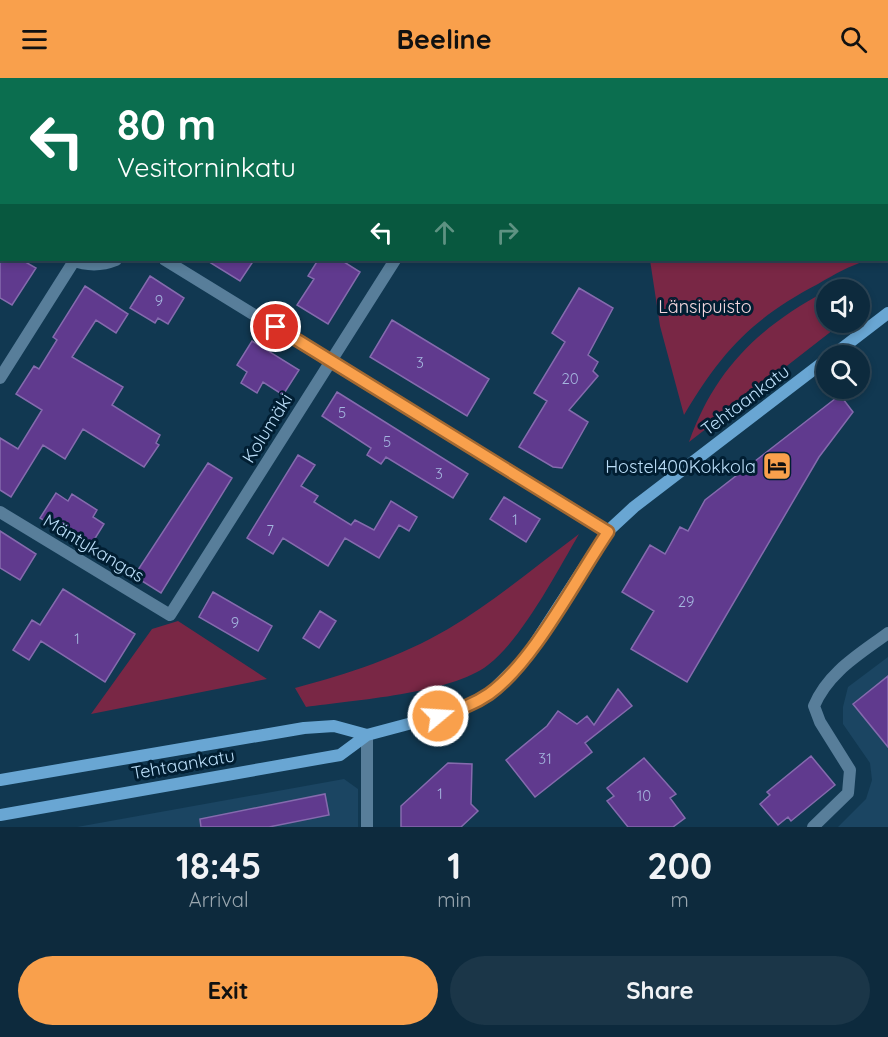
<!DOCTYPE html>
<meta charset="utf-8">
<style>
body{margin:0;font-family:Quicksand,sans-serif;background:#1b3648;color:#f1f3f6;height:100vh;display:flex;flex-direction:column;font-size:22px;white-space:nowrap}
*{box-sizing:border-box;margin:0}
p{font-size:20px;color:#9aa7b0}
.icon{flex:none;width:33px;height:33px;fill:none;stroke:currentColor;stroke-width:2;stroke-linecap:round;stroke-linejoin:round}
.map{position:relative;height:749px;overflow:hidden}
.side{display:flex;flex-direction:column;background:#0d2a3d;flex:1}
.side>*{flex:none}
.top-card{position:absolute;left:0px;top:0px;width:888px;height:183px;box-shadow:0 3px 9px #0003,0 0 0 2px #2d4657;background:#0b6e4f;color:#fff;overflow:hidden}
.fabs{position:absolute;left:816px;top:201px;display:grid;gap:12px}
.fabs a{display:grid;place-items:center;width:54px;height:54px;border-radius:50%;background:#0d2a3d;box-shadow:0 3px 9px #0003,0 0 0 2px #2d4657;font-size:30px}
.pin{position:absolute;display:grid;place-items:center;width:51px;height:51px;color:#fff;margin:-26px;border:3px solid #fff;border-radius:50%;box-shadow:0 2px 6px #0007}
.me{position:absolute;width:66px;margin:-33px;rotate:72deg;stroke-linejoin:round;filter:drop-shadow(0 0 4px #0008)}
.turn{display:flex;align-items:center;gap:21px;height:126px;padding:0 18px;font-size:27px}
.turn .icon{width:78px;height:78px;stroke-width:2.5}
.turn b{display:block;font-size:42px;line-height:51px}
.lanes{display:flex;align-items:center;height:57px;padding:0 18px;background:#0003;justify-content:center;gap:30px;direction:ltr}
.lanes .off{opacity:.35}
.eta{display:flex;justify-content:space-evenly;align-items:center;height:102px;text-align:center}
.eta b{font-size:36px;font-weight:800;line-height:42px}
.button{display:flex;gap:12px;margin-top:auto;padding:12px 18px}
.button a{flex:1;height:69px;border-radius:36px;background:#f9a04c;color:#111;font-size:24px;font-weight:800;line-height:69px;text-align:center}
.button a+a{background:#1b3648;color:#f1f3f6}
header{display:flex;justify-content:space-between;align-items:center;height:78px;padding:0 18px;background:#f9a04c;color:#111;font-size:27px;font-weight:800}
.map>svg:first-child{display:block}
</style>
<header><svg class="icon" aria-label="menu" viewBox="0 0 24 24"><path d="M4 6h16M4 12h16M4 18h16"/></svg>Beeline<svg class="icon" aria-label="search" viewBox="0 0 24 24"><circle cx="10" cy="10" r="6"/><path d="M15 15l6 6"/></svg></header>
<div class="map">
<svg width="888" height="749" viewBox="0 0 888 749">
<rect width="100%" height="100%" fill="#113851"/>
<path fill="#1b4562" d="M888 579V749H838L866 721 872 702 870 685 843 646V629L848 609Z
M344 701 358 711V749H77Z"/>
<path fill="#792745" d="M363 0H888V175L886 2Z
M650 182H868C849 188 835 196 818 206 753 240 721 274 684 337L660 248Z
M826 213V244L842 245 689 364C715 291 759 249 826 213Z
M579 456C557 494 522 561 488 587 451 616 353 622 306 629L295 610C348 596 400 579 448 551 494 524 536 488 579 456Z
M178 543 267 601 91 636 152 551Z"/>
<path fill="#603a8e" stroke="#856bae" stroke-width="1.5" d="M0 182H22L36 190 12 227 0 220Z
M206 182H254L240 203Z
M318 182H341L360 194 328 246 297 227 314 201 308 198Z
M150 198 184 220 168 246 158 240 155 245 130 230Z
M85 208 128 236 116 255 96 242 72 279 123 309 112 327 160 357 156 365 159 367 144 389 83 351 65 381 43 367 11 419 0 412V360L18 371 42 332 16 316 34 288 39 291 57 262 53 259Z
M579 210 613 230 588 277 598 284 593 293 598 298 569 332 588 344 562 390 553 389 519 369 547 323 534 315 565 264 552 255Z
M392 242 489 301 467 338 370 279Z
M252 263 299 292 283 317 263 304 257 315 241 305 247 294 237 287Z
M337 314 468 396 453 420 386 379 381 386 367 377 371 370 322 338Z
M840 317 853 334 819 379 687 604 631 571 654 533 622 514 650 467 665 476 680 449 688 453 705 422Z
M298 377 315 387 301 408 318 418 314 424 351 447 355 442 374 452 391 423 417 439 409 453 399 447 379 480 345 460 328 488 283 460 273 476 247 460Z
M208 385 232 400 161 515 134 498Z
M56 415 68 423 72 416 97 432 93 439 104 446 89 470 40 440Z
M504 419 540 441 526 464 490 441Z
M0 453 36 476 20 502 0 490Z
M63 511 135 556 105 604 41 563 29 582 13 572 32 542 40 547Z
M213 514 272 548 258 573 199 539Z
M320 533 336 543 319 570 303 560Z
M888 598V669L853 626Z
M618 611 632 628 585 665 592 674 535 719 506 682 547 648 558 633 577 646 587 638 594 647Z
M811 678 835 707 791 743 788 739 778 747 760 726 770 717 767 714Z
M644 680 676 716 670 720 685 740 673 749H628L607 723 614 718 607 710Z
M448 685 472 686 471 726 478 733 461 749H401V728Z
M325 716 329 737 269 749H201L200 741Z"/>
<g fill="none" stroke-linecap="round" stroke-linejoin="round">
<path stroke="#587e9a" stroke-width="12" d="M165 182 607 454
M0 434 170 537 395 182
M367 657V749
M813 749 848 715 850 692 820 644 814 628C828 594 860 576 888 555"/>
<path stroke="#587e9a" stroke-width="12" d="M130 2 131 0
M72 182C87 188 101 188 116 182
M0 300 74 183"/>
<path stroke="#69a6d3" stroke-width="12" d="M832 278 888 235
M0 702 304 650 334 648 367 657
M0 737 340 677 367 657 457 633 489 616 526 579 607 454 634 429 826 282"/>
</g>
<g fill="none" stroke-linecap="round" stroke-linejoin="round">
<g stroke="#a26831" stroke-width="15">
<path id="route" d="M276 249 608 454C576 501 533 585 489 616 473 627 456 633 438 638"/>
</g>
<use href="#route" stroke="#f9a04c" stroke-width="10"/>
</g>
<defs>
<g id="hotel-square" transform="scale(1.5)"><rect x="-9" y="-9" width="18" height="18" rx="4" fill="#f9a04c" stroke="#011e32"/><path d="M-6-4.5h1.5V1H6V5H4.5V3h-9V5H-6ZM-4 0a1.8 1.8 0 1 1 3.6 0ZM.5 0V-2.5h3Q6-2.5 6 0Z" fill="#111"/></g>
</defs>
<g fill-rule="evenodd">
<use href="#hotel-square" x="777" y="388"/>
</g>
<g text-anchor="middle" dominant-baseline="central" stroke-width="6" stroke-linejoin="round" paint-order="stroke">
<g font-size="15" fill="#a4b5de">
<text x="159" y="222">9</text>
<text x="420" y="284">3</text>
<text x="570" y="300">20</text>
<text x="342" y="334">5</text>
<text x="387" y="363">5</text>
<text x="439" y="395">3</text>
<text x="515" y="441">1</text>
<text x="270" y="452">7</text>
<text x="686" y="523">29</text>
<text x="235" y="544">9</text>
<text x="77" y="560">1</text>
<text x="545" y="680">31</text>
<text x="440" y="715">1</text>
<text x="644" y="717">10</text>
</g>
<g font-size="18" fill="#f5d8df" stroke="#011e32">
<text x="705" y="228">Länsipuisto</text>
</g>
<g font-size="18" fill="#bbdef8" stroke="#011e32">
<text transform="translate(745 322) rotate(-37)">Tehtaankatu</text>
<text transform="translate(267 350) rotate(-58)">Kolumäki</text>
<text transform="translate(94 470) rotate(31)">Mäntykangas</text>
<text transform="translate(183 686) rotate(-10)">Tehtaankatu</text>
</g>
<g font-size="18" fill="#bbdef8" stroke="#011e32" text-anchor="end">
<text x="756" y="388">Hostel400Kokkola</text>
</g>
</g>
</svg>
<div class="fabs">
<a><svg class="icon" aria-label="sound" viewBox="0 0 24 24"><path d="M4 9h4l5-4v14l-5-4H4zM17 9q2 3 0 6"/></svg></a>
<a><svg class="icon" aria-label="search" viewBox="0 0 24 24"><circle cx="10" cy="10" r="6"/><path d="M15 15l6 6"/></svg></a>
</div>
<div class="pin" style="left:276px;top:249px;background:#d93025"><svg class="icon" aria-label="arrive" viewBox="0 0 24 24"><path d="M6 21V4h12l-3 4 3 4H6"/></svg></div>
<svg class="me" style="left:438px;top:638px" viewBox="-20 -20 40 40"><circle r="17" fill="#f9a04c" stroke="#fff" stroke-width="3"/><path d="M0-11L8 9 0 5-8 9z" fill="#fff"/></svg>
<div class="top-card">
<div class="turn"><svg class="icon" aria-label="left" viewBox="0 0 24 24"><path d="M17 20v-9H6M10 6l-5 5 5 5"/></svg><div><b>80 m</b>Vesitorninkatu</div></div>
<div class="lanes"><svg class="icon" aria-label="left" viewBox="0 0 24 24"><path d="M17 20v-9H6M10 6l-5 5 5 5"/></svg><svg class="icon off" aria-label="ahead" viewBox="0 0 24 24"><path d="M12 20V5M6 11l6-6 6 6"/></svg><svg class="icon off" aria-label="right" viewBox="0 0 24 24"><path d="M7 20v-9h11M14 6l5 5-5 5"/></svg></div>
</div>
</div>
<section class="side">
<div class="eta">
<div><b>18:45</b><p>Arrival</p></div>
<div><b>1</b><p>min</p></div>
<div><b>200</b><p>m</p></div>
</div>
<div class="button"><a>Exit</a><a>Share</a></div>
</section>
